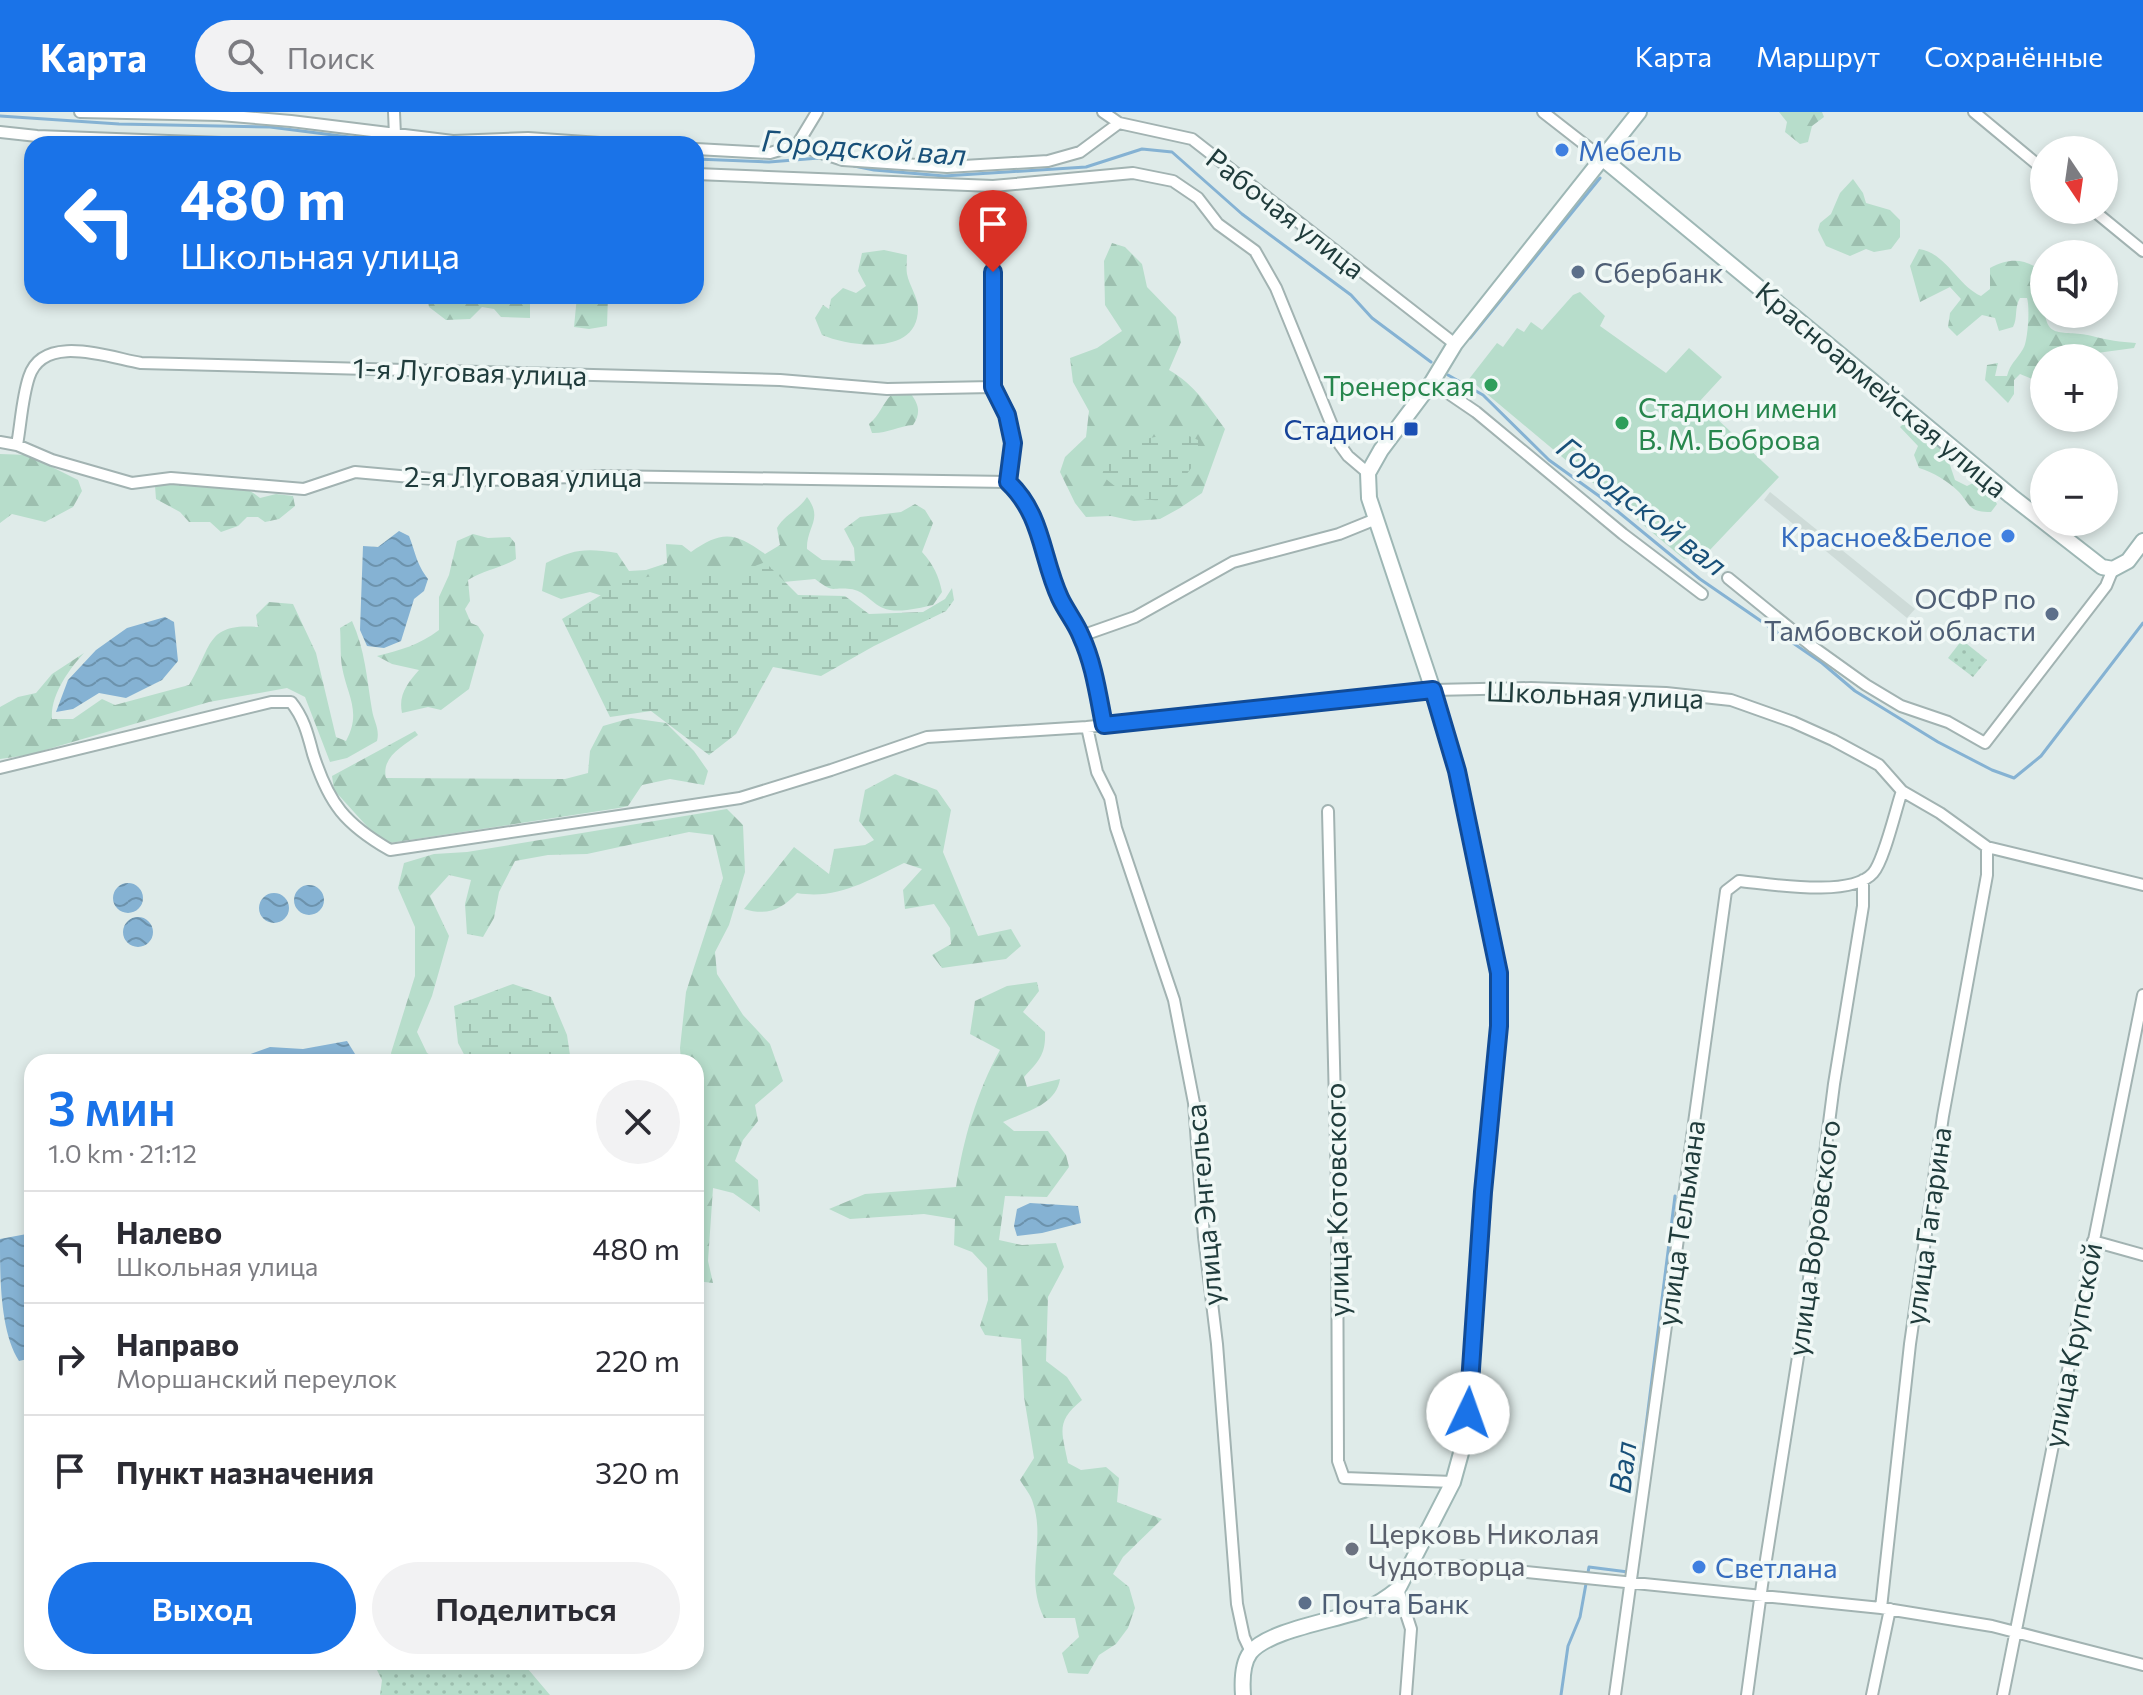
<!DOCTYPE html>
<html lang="ru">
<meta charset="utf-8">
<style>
body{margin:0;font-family:Commissioner,sans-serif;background:#f2f2f3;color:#2b2b33;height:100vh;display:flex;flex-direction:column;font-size:30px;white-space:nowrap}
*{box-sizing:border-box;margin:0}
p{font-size:26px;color:#7c7c81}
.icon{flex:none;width:44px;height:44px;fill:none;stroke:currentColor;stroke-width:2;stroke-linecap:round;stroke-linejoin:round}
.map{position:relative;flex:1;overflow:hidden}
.side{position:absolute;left:24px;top:942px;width:680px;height:616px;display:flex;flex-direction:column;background:#fff;border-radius:24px;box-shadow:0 4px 12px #0003}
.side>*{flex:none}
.top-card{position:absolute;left:24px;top:24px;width:680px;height:168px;border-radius:24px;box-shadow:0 4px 12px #0003;background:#1a73e8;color:#fff;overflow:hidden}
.needle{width:52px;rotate:167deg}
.controls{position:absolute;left:2030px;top:24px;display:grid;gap:16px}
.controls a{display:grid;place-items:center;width:88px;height:88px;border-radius:50%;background:#fff;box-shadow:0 4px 12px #0003;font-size:40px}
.pin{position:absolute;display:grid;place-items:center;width:68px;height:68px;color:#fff;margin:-82px -34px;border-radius:50% 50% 50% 0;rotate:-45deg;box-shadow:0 0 8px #0007}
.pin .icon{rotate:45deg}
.me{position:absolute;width:88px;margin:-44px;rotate:3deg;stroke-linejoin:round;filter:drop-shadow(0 0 6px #0008)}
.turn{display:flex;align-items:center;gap:28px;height:168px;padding:0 24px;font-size:36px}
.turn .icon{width:104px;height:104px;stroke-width:2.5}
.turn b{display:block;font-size:56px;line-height:68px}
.round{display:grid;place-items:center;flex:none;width:84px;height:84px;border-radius:42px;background:#f2f2f3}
.overview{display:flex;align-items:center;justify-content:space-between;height:136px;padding:0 24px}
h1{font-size:48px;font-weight:600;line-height:60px;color:#1a73e8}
.primary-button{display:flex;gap:16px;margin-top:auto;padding:16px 24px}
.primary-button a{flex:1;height:92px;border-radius:48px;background:#1a73e8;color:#fff;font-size:32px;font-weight:600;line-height:92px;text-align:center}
.primary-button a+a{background:#f2f2f3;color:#2b2b33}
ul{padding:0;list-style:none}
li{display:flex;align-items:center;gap:24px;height:112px;padding:0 24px;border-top:2px solid #e1e1e2}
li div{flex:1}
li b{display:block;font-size:30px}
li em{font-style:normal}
header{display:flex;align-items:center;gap:48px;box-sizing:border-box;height:112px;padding:0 40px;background:#1a73e8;color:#fff}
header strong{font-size:38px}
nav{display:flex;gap:44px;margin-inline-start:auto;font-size:28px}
.search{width:560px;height:72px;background:#f2f2f3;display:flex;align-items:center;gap:20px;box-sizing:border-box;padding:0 28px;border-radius:44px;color:#7c7c81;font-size:30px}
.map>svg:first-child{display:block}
</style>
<header>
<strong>Карта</strong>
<div class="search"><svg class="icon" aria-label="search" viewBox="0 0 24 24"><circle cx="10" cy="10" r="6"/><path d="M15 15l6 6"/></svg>Поиск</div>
<nav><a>Карта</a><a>Маршрут</a><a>Сохранённые</a></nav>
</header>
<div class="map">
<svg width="2143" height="1583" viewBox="0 0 2143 1583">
<defs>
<pattern id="grass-dots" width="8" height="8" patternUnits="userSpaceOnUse" patternTransform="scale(2)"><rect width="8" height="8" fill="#b7ddcb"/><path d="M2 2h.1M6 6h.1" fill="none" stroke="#9dbfaf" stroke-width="1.8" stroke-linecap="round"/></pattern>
<pattern id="forest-firs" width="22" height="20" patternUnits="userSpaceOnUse" patternTransform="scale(2)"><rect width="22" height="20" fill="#b7ddcb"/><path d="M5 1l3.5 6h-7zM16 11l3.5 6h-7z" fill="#9dbfaf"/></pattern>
<pattern id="wetland-marsh" width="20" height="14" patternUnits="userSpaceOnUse" patternTransform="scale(2)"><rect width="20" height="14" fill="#b7ddcb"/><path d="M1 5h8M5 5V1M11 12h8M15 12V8" fill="none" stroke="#9dbfaf"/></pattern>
<pattern id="water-waves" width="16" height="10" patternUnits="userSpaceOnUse" patternTransform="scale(2)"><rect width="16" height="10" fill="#85b2d3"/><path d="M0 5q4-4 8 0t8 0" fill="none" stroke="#6c92ac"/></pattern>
</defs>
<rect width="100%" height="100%" fill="#dfebe9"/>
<path fill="#cedbd8" d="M1770 380 1915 497 1907 506 1764 388Z"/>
<path fill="url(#grass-dots)" d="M1962 528 1987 548 1973 565 1948 546Z
M373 1550H522L550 1583H380L382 1568Z"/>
<path fill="url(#forest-firs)" d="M1779 0H1822L1824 5 1812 14 1808 30 1800 32 1785 20 1787 10Z
M1853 67 1863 81 1866 91 1890 98 1900 108V125L1891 137 1874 140 1866 137 1850 144 1826 134 1818 118 1820 111 1831 102 1840 81Z
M1112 131 1125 135 1142 152 1147 175 1176 205 1181 230 1169 258C1194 272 1209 295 1225 317L1202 381 1180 396 1160 407 1134 409 1111 404 1086 405 1075 391 1060 360 1065 345 1086 325 1089 299 1073 270 1070 246 1097 236 1122 219 1105 193 1104 149Z
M1919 137C1946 141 1957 173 1981 184L1990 177V156C2011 145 2025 147 2044 160V171L2035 178 2044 185C2044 232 2059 216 2092 224 2108 228 2120 230 2136 231L2134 236 2097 241 2092 246H2044V272L2020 262 2014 268V282L2008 291 1985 268 1987 253 1998 251 1995 264H2007C2011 250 2016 249 2023 237 2028 230 2030 195 2027 186H2020C2014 196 2018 206 2013 215L1999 219 1995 206 1982 203 1957 224 1948 215 1950 201 1961 187 1950 175 1920 190 1910 154Z
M884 138 907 143C907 149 906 156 907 162 909 173 918 185 918 197 918 244 851 235 822 223L815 206 823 193 829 197 831 187 843 176 856 181 866 174 858 159 862 141Z
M427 184H477L480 186 482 184H530V206L501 205 494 197 482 195 470 207 446 208 429 195Z
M577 184H608L607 214 589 217 574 215Z
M892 282H911C919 293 921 301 913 313 899 314 885 322 872 321L869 312C880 303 882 292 892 282Z
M1905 310 1931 324 1936 333 1946 341 1955 368 1967 374 1977 369 1988 378 1997 392 1991 400C1969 400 1971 394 1959 380 1948 369 1933 360 1919 356L1914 343 1918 334 1900 315Z
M0 342 28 343 78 368 82 379 73 395 45 410 12 402 0 411Z
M173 370C202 371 237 366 260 386L276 382 293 384 295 394 279 407 265 410 258 405H247L238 414 221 420 210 410H189L180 400 156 387 155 374Z
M807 385C824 407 806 415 807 437L822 448 855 449 854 436 844 417 860 405 901 400 915 392 925 398 933 411 922 440C933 452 939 464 942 480L933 493C919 496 897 502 883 496 871 491 864 478 850 477 828 475 836 482 815 467L609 486 590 480 561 487 542 479 546 451C574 437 586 436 617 441L629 459 646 458 667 451 666 432 682 433 691 440C722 418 735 420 765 442L780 433 777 416C785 402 798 399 807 385Z
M473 422 488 426 510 425 515 431 516 447C501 456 484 458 468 468L470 489 465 497 471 511 478 514 484 523 469 577 441 598 428 595 402 601C398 582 408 571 419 558L392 552 377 544C401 538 419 533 439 518V485L449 463 457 429Z
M269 490 293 492 316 541 336 625 346 629C362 600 347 583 342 555 340 542 341 528 340 516L352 509C365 537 367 568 372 598 374 610 380 617 377 629L347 646 330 650 305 585 287 576 209 590 28 643 0 647V595L18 585 36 581 52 562 84 541C69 557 50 584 52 607H73L102 587 115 593 189 573C212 536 205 510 258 515L256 503Z
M631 606 666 611 694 639 708 659 704 673 670 667 642 673 628 694 619 696 383 732 334 678 332 664 415 619 418 623C403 634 381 645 386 666L565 667 588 661 590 639 603 614Z
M895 662 937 678 951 698 943 740 978 824 1011 817 1021 834 1006 847 942 856 932 843 951 832 950 816 934 792 905 797 903 778 922 757 904 751C869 768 838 788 797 781 781 798 767 804 744 797L794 735 829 762 834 737 865 733 874 728 859 709 865 678Z
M727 697 743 713 745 760 729 813 715 840 717 862 743 903 770 932 783 969 755 993 758 1009 743 1028 735 1049 758 1068 760 1100 733 1081 713 1076 708 1149 713 1171 696 1169V950H681L680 936 686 880 723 766 713 723 689 720 587 742 548 743 515 749 499 780 494 806 483 825 467 822 465 792 471 768 449 763 430 784 449 824 432 884 417 920 427 941 443 950H393L391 941 415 864V815L398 776 404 751 434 742 467 740Z
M1037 870 1039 879 1023 900 1045 920C1046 942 1039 949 1024 965L1027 975 1060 967C1056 994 1024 1000 1003 1010L1014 1019H1048L1066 1043 1069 1055 1047 1085 1005 1084 999 1128 1022 1133 1056 1131 1064 1155 1048 1185 1046 1249 1067 1265 1082 1288C1055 1310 1062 1320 1068 1351L1081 1358 1106 1355 1119 1366 1117 1390 1162 1407 1123 1445 1113 1462 1129 1475 1135 1496 1128 1516 1116 1532 1099 1543 1088 1562 1068 1561 1062 1541 1079 1525 1075 1506H1044C1024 1464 1046 1431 1033 1391 1031 1383 1024 1375 1020 1368L1034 1346 1024 1285 1021 1227 985 1223 980 1214 988 1188 987 1156 972 1140 954 1133 955 1107 924 1102 850 1107 829 1097 865 1082 956 1075C963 1028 977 979 1000 938L970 922 975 889 1007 874Z"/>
<path fill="url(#wetland-marsh)" d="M1180 320 1198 328V347L1168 387C1142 392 1120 381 1102 363L1110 338 1140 328Z
M765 450 798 483 845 484 869 502 923 500 945 487 952 476 954 488 946 499 874 534 821 564 773 555 736 622 709 643 651 599 610 605 562 507 624 469 676 460 727 465Z
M513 872 551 885 567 923 571 950H468L458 931 454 894Z"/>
<path fill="#b7ddcb" d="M1580 180 1605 204 1600 214 1666 261 1689 236 1722 265 1699 290 1779 365 1708 440 1684 447 1469 267 1497 231 1503 235 1517 216 1524 220 1531 210 1542 218 1573 183Z"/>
<path fill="url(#water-waves)" d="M399 419 409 424C416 442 416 451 428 467L424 479 414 487 401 529 384 536 367 534 360 518 363 434 378 435Z
M165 505 174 510 178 549 162 568 126 586 99 581 73 597 56 600 68 568 96 538 127 516Z
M113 786a15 15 0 1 1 30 0a15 15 0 1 1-30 0Z
M294 788a15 15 0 1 1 30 0a15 15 0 1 1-30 0Z
M259 796a15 15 0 1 1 30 0a15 15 0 1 1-30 0Z
M123 820a15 15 0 1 1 30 0a15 15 0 1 1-30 0Z
M347 929 360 950H246L248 943 270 935 303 937Z
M1030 1091 1078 1094 1081 1111 1042 1121 1017 1124 1014 1114 1017 1097Z
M32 1121V1246L19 1249C0 1219 0 1166 0 1127Z"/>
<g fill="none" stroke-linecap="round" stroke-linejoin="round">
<path stroke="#85b2d3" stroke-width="3" d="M0 4 119 12 270 15 404 32
M696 47 769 50 819 46 827 48
M854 54 874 58 944 64 1086 55 1142 37 1172 40 1242 102 1351 183 1372 206 1431 250
M1470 226 1600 66
M1448 263 1483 283 1549 348 1599 384 1700 467 1822 551 1855 579 1938 630 1992 658 2014 666 2041 644 2143 511
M1640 1362 1675 1084
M1561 1583 1568 1534 1580 1505 1589 1455 1628 1460"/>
<g stroke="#a2b3b2" stroke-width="14">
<path id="street" d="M80 0 220 3 291 9 453 29 528 26 614 32
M394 0 395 23
M1103 0 1119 11 1192 27 1455 232
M1543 0 1602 46
M1974 0 2044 58
M0 20 37 24 248 32
M797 33 817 0
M696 37 770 41 797 33 843 48 947 55 1048 49 1080 40 1119 11
M696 62 993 74 1133 61 1173 69 1198 86 1218 112 1255 139 1276 176 1340 333 1348 344 1368 361
M993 74V275C1013 316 1014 325 1008 370 1043 403 1041 445 1060 486 1066 499 1076 511 1081 524 1094 552 1098 583 1104 613
M2093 98 2143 139
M1432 270 1476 300 1623 422 1702 482
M0 330 17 333 52 348 132 371 171 366 304 377 355 360 456 369 602 364 1008 370
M17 333C21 311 22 286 29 265 43 221 107 245 141 251L780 268 887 277 993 275
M1728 466 1813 535 1866 573 1901 594 1948 610 1985 631 2106 474 2113 457
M1081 524 1135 505 1233 450 1339 422 1376 407
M1087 615 1097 660 1110 686 1116 716 1174 888 1194 991 1204 1125 1217 1232 1237 1492 1244 1525 1251 1540
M0 656 271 590H291C304 606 308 623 313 642 329 692 345 712 390 738L740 686 831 658 927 625 1087 615 1433 578 1531 576 1666 581 1731 588 1793 610 1833 628 1879 653 1902 679 1940 701 1987 735 2143 773
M1328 699 1337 1076 1338 1349 1344 1366 1453 1370
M2093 1129 2143 1143
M1410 1457 1467 1454 1881 1496 1992 1514 2143 1553
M1398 1477 1411 1517 1406 1583
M1881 1496 1910 1232 1943 1004 1987 763V735
M1615 1583 1726 779 1739 769C1771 772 1851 786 1873 761 1884 749 1896 696 1902 679
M1747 1583 1762 1473 1803 1213 1834 972 1863 794V768
M1872 1583 1890 1497
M2003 1583 2143 883"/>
</g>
<g stroke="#9eb7b5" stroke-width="18">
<path id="secondary" d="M1602 46 2011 384 2102 455 2113 457 2128 449 2143 429
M1243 1583C1242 1569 1242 1552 1250 1541 1267 1518 1338 1508 1366 1497 1378 1492 1388 1485 1398 1477L1453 1370 1461 1341 1468 1301 1483 1080 1499 914V861L1457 659 1433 578 1369 386 1368 361 1381 338 1432 270 1455 232 1639 0"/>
</g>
<use href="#street" stroke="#fff" stroke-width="10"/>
<use href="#secondary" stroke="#fff" stroke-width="14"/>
</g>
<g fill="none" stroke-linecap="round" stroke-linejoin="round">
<g stroke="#114b97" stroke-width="20">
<path id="route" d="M993 160V275L1007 303 1013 331 1008 370C1043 403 1041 445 1060 486 1066 499 1076 511 1081 524 1094 552 1098 583 1104 613L1433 578 1457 659 1499 861V914L1483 1080 1468 1301"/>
</g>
<use href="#route" stroke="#1a73e8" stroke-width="14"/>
</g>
<g fill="#3f7fe0" stroke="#f0f8f6" stroke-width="3">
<circle cx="1562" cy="38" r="8"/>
<circle cx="2008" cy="424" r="8"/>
<circle cx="1699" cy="1455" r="8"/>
</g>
<g fill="#5c6f8a" stroke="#f0f8f6" stroke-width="3">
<circle cx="1578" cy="160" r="8"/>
<circle cx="2052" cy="502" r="8"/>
<circle cx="1305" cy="1491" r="8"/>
</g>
<g fill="#2e9e5b" stroke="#f0f8f6" stroke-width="3">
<circle cx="1491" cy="273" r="8"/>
<circle cx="1622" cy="311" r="8"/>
</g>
<rect fill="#1a4fb4" stroke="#f0f8f6" stroke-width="3" x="1403" y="309" width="16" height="16" rx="4"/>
<circle fill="#6b7280" stroke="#f0f8f6" stroke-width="3" cx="1352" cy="1437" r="8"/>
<g text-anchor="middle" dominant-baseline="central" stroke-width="7" stroke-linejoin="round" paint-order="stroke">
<g font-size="28" fill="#366cbe" stroke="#f0f8f6" text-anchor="start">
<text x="1578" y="38">Мебель</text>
<text x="1992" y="424" text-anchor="end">Красное&amp;Белое</text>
<text x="1715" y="1455">Светлана</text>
</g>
<g font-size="28" fill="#203c3c" stroke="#f0f8f6">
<text transform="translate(1286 101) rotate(38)">Рабочая улица</text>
<text transform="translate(470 259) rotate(2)">1-я Луговая улица</text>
<text transform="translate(1882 277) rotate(40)">Красноармейская улица</text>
<text x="523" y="364">2-я Луговая улица</text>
<text transform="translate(1595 582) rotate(2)">Школьная улица</text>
<text transform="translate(1336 1088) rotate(-91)">улица Котовского</text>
<text transform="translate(1203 1093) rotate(-95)">улица Энгельса</text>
<text transform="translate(1680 1111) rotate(-82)">улица Тельмана</text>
<text transform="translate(1927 1114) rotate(-82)">улица Гагарина</text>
<text transform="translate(1813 1126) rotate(-82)">улица Воровского</text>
<text transform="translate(2072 1233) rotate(-79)">улица Крупской</text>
</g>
<g font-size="28" fill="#4e5e75" stroke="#f0f8f6" text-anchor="start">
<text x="1594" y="160">Сбербанк</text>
<text x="2036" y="486" text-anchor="end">ОСФР по<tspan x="2036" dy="32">Тамбовской области</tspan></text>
<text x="1321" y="1491">Почта Банк</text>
</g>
<g font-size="28" fill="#27864d" stroke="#f0f8f6" text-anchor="end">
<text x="1475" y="273">Тренерская</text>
<text x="1638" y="295" text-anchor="start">Стадион имени<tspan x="1638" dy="32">В. М. Боброва</tspan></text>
</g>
<g font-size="28" fill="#164399" stroke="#f0f8f6" text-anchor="end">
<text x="1395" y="317">Стадион</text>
</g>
<g font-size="28" fill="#5b616d" stroke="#f0f8f6" text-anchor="start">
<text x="1368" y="1421">Церковь Николая<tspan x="1368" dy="32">Чудотворца</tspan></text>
</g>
<g font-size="30" font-style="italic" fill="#185079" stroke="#f0f8f6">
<text transform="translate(864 34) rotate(4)">Городской вал</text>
<text transform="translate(1643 393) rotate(38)">Городской вал</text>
<text transform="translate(1621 1355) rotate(-83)">Вал</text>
</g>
</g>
</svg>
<div class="controls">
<a><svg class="needle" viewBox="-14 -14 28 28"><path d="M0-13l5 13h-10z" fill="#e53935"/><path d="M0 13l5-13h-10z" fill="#7c7c81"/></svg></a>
<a><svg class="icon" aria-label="sound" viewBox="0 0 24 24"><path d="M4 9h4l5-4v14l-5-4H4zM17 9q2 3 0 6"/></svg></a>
<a>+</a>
<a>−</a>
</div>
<div class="pin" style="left:993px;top:160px;background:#d93025"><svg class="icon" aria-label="arrive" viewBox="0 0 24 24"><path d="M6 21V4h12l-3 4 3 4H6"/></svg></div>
<svg class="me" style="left:1468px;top:1301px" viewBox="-20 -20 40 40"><circle r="19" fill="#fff"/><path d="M0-13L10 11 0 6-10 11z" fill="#1a73e8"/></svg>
<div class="top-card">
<div class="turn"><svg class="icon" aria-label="left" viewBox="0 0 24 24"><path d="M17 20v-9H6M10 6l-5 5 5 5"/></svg><div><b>480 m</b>Школьная улица</div></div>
</div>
<section class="side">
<div class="overview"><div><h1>3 мин</h1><p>1.0 km · 21:12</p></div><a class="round"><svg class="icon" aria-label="close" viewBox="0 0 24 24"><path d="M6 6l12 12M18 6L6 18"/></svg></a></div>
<ul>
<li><svg class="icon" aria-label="left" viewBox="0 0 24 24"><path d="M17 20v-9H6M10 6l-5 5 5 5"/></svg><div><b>Налево</b><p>Школьная улица</p></div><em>480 m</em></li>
<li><svg class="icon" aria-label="right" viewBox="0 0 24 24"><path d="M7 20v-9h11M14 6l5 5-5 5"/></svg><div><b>Направо</b><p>Моршанский переулок</p></div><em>220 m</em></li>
<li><svg class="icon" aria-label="arrive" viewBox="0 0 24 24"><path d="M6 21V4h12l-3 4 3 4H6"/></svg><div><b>Пункт назначения</b></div><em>320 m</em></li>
</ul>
<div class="primary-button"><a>Выход</a><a>Поделиться</a></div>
</section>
</div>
